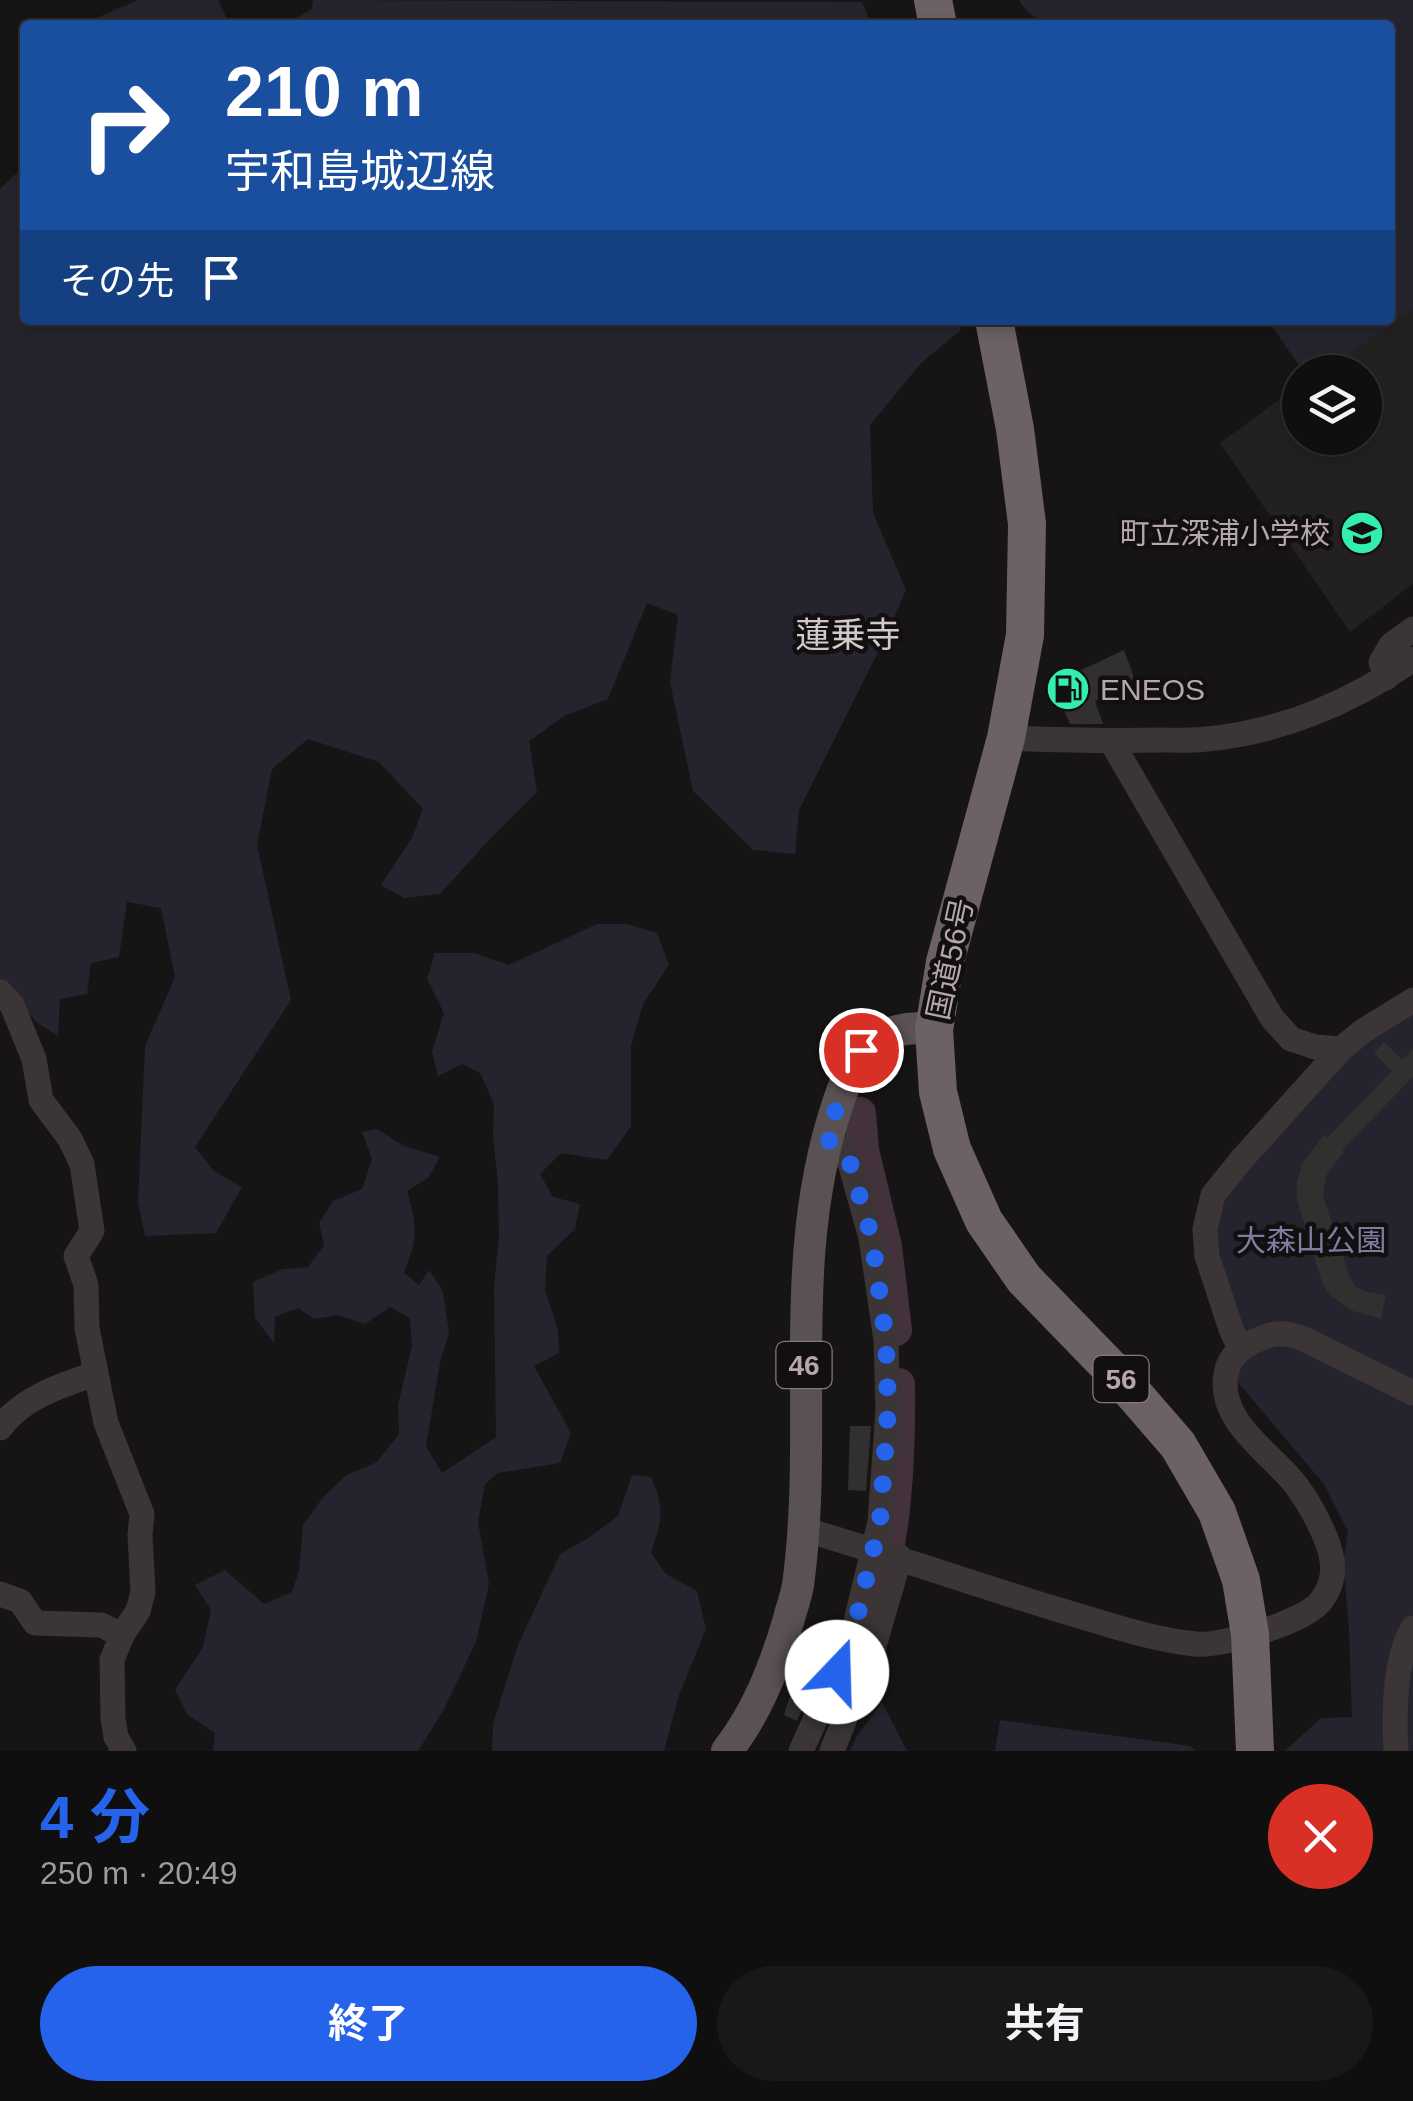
<!DOCTYPE html>
<html lang="ja">
<meta charset="utf-8">
<style>
body{margin:0;font-family:Helvetica,"Noto Sans JP",sans-serif;background:#191818;color:#f1f3f6;height:100vh;display:flex;flex-direction:column;font-size:38px;white-space:nowrap}
*{box-sizing:border-box;margin:0}
p{font-size:32px;color:#9c9c9e}
.icon{flex:none;width:55px;height:55px;fill:none;stroke:currentColor;stroke-width:2;stroke-linecap:round;stroke-linejoin:round}
.map{position:relative;height:1751px;overflow:hidden}
.details{display:flex;flex-direction:column;background:#100f0f;flex:1}
.details>*{flex:none}
.guide{position:absolute;left:20px;top:20px;width:1375px;height:305px;border-radius:10px;box-shadow:0 5px 15px #0003,0 0 0 2px #302f2f;background:#1a4fa0;color:#fff;overflow:hidden}
.tools{position:absolute;left:1282px;top:355px;display:grid;gap:20px}
.tools a{display:grid;place-items:center;width:100px;height:100px;border-radius:50%;background:#100f0f;box-shadow:0 5px 15px #0003,0 0 0 2px #302f2f;font-size:50px}
.pin{position:absolute;display:grid;place-items:center;width:85px;height:85px;color:#fff;margin:-42px;border:5px solid #fff;border-radius:50%;box-shadow:0 2px 10px #0007}
.me{position:absolute;width:110px;margin:-55px;rotate:21deg;stroke-linejoin:round;filter:drop-shadow(0 0 8px #0008)}
.turn{display:flex;align-items:center;gap:35px;height:210px;padding:0 40px;font-size:45px}
.turn .icon{width:130px;height:130px;stroke-width:2.5}
.turn b{display:block;font-size:70px;line-height:85px}
.then{display:flex;align-items:center;height:95px;padding:0 40px;background:#0003;gap:20px;font-size:38px}
.round{display:grid;place-items:center;flex:none;width:105px;height:105px;border-radius:52px;background:#191818}
.summary{display:flex;align-items:center;justify-content:space-between;height:170px;padding:0 40px}
h1{font-size:60px;font-weight:700;line-height:75px;color:#2563eb}
.cta{display:flex;gap:20px;margin-top:auto;padding:20px 40px}
.cta a{flex:1;height:115px;border-radius:60px;background:#2563eb;color:#fff;font-size:40px;font-weight:700;line-height:115px;text-align:center}
.cta a+a{background:#191818;color:#f1f3f6}
.map>svg:first-child{display:block}
</style>
<div class="map">
<svg width="1413" height="1751" viewBox="0 0 1413 1751">
<rect width="100%" height="100%" fill="#161414"/>
<path fill="#232020" d="M1413 301V584L1350 632 1220 443 1300 384V438H1365V372H1315L1390 320Z"/>
<path fill="#25242e" d="M138 0H218L230 25H89L94 19Z
M313 0 862 2 872 25H283L312 9Z
M1019 0H1413V309L1323 372H1304L1267 320H1390V25H1115L1113 18C1084 31 1036 32 1019 0Z
M25 165V320H958L961 330 921 363 870 425 873 513 906 590 886 636 799 810 795 854 753 850 693 791 670 682 678 615 647 603 608 699 564 716 529 741 537 792 489 840 440 894 404 898 381 885 412 838 423 809 379 762 308 739 272 769 257 845 291 1000 195 1147 214 1171 242 1187 216 1233 145 1236 138 1202 145 1046 175 977 161 908 127 902 119 957 91 963 87 994 60 999 58 1036 36 1022 0 979V189Z
M597 924H627L657 933 669 965 643 1004 631 1045V1126L607 1160 561 1153 540 1174 553 1197 580 1204 575 1229 547 1256 545 1290 558 1330 559 1353 534 1366 571 1433 560 1463 498 1473 485 1484 478 1522 489 1584 476 1642 444 1709 418 1751H213L215 1733 188 1715 175 1690 203 1647 211 1610 195 1585 225 1570 264 1604 292 1592 299 1571 303 1525 324 1496 347 1475 377 1462 399 1434 398 1405 412 1346 410 1318 390 1307 365 1324 337 1315 314 1319 298 1308 275 1317 274 1343 255 1318 253 1282 283 1269 308 1267 324 1245 319 1223 333 1201 362 1189 372 1159 362 1132 377 1129 404 1146 440 1157 428 1178 407 1191C418 1226 417 1240 404 1273L419 1285 429 1270 443 1291 449 1333 440 1362 426 1446 442 1473 496 1437 494 1285 499 1238 498 1183 493 1137 494 1104 480 1073 462 1064 438 1076 432 1052 444 1013 427 979 435 953H474L509 965Z
M1413 1001V1751H1285L1321 1718 1352 1717 1349 1629 1343 1564 1348 1531 1323 1483 1235 1379 1240 1349 1207 1256 1214 1195 1341 1049Z
M632 1475 651 1477C666 1510 661 1521 651 1553L666 1574 697 1591 706 1629 679 1695 664 1751H492L493 1724 518 1645 560 1554 590 1537 618 1516Z
M882 1702 907 1751H850L856 1738Z
M1000 1720 1191 1746 1195 1751H995Z"/>
<g fill="none" stroke-linecap="round" stroke-linejoin="round">
<path stroke="#43323b" stroke-width="32" d="M860 1113 863 1150 886 1246 896 1330
M871 1617C896 1542 900 1462 899 1384"/>
</g>
<path fill="#322f2f" d="M1124 650 1135 680 1095 701 1103 724H1070L1057 695 1064 678Z
M1384 1042 1402 1060 1413 1049V1077L1342 1150 1344 1152 1327 1174 1323 1195 1350 1278 1356 1287 1364 1291 1386 1295 1381 1319 1350 1310 1329 1294 1322 1282 1297 1200V1182L1302 1164 1324 1135 1327 1138 1392 1071 1374 1053Z
M850 1426H871L866 1491 848 1490Z
M811 1630 835 1637 797 1721 784 1715Z"/>
<g fill="none" stroke-linecap="round" stroke-linejoin="round">
<path stroke="#3b3536" stroke-width="25" d="M1386 678 1381 662 1391 645 1413 629
M1006 738C1057 740 1109 741 1160 740 1176 740 1191 741 1207 739 1281 732 1353 702 1413 659
M1111 741 1272 1018 1291 1039 1315 1047 1341 1049
M0 992 12 1005 34 1059 41 1100 70 1139 82 1164 92 1231 76 1256 86 1285 87 1328 106 1423 142 1514 140 1535 143 1592 138 1611 122 1635 112 1660 113 1718 116 1737 124 1751
M1240 1349 1231 1329 1207 1256 1205 1229 1213 1195 1242 1159 1341 1049 1363 1031 1413 1000
M0 1428C22 1398 61 1385 95 1374
M803 1529C888 1554 971 1583 1056 1609 1101 1622 1148 1639 1195 1644 1222 1647 1305 1622 1321 1601 1335 1583 1335 1565 1328 1544 1320 1523 1310 1504 1296 1485 1271 1453 1217 1421 1226 1374 1228 1361 1235 1352 1247 1345 1269 1333 1280 1330 1304 1339L1413 1393
M0 1594 20 1601 35 1623 101 1625 122 1635
M801 1751 852 1638 880 1522 888 1410 886 1340 871 1238 850 1163 839 1147 826 1138
M832 1751 874 1646 900 1557
M1396 1751C1394 1715 1394 1660 1413 1628"/>
<path stroke="#5a5153" stroke-width="32" d="M727 1751C757 1712 774 1669 788 1622 791 1610 796 1597 798 1585 820 1423 784 1263 838 1103 843 1089 853 1058 864 1049 883 1031 910 1025 934 1030"/>
<path stroke="#6c6164" stroke-width="38" d="M933 0 938 25
M994 320 1015 429 1027 524 1025 635 1006 738 945 962 934 1030 938 1092 952 1149 984 1221 1024 1279 1120 1378 1178 1445 1217 1512 1241 1580 1250 1634 1255 1751"/>
</g>
<g fill="none" stroke-linecap="round" stroke-linejoin="round">
<path stroke="#2563eb" stroke-width="18" stroke-dasharray="0 32.4" d="M837 1672 852 1638 880 1522 888 1410 886 1340 872 1238 850 1163 839 1148 826 1138 843 1089 861 1050"/>
</g>
<defs>
<g id="school-disc" transform="scale(2.25)"><circle r="9.5" fill="#34eead" stroke="#110f0f"/><path d="M0-5L7-2L0 1L-7-2ZM-4 1L0 2.5L4 1V4Q0 6-4 4Z" fill="#111"/></g>
<g id="fuel-disc" transform="scale(2.25)"><circle r="9.5" fill="#34eead" stroke="#110f0f"/><path d="M-5.5-6h7V0h2V4h1.3V-2.5L3-4.5l.8-.8L6-3V5H2.5V1h-1V6h-7ZM-4.2-4.7v3.2H.2V-4.7Z" fill="#111"/></g>
</defs>
<g fill-rule="evenodd">
<use href="#school-disc" x="1362" y="533"/>
<use href="#fuel-disc" x="1068" y="689"/>
</g>
<g text-anchor="middle" dominant-baseline="central" stroke-width="9" stroke-linejoin="round" paint-order="stroke">
<g fill="#110f0f" stroke="#84797c" stroke-width="2.5">
<rect x="776.5" y="1342" width="55" height="46" rx="8"/>
<rect x="1093.5" y="1356" width="55" height="46" rx="8"/>
</g>
<g font-size="28" font-weight="bold" fill="#b6a6ab">
<text x="804" y="1365">46</text>
<text x="1121" y="1379">56</text>
</g>
<g font-size="30" fill="#b6a6ab" stroke="#110f0f" text-anchor="end">
<text x="1330" y="533">町立深浦小学校</text>
<text x="1100" y="689" text-anchor="start">ENEOS</text>
</g>
<g font-size="30" fill="#b6a6ab" stroke="#110f0f">
<text transform="translate(950 959) rotate(-78)">国道56号</text>
</g>
<g font-size="30" fill="#7f7da1" stroke="#110f0f">
<text x="1311" y="1240">大森山公園</text>
</g>
<g font-size="35" fill="#d2c7ca" stroke="#110f0f">
<text x="848" y="634">蓮乗寺</text>
</g>
</g>
</svg>
<div class="tools">
<a><svg class="icon" aria-label="layers" viewBox="0 0 24 24"><path d="M12 4l9 5-9 5-9-5zM3 14l9 5 9-5"/></svg></a>
</div>
<div class="pin" style="left:861px;top:1050px;background:#d93025"><svg class="icon" aria-label="arrive" viewBox="0 0 24 24"><path d="M6 21V4h12l-3 4 3 4H6"/></svg></div>
<svg class="me" style="left:837px;top:1672px" viewBox="-20 -20 40 40"><circle r="19" fill="#fff"/><path d="M0-13L10 11 0 6-10 11z" fill="#2563eb"/></svg>
<div class="guide">
<div class="turn"><svg class="icon" aria-label="right" viewBox="0 0 24 24"><path d="M7 20v-9h11M14 6l5 5-5 5"/></svg><div><b>210 m</b>宇和島城辺線</div></div>
<div class="then">その先<svg class="icon" aria-label="arrive" viewBox="0 0 24 24"><path d="M6 21V4h12l-3 4 3 4H6"/></svg></div>
</div>
</div>
<section class="details">
<div class="summary"><div><h1>4 分</h1><p>250 m · 20:49</p></div><a class="round" style="background:#d93025;color:#fff"><svg class="icon" aria-label="close" viewBox="0 0 24 24"><path d="M6 6l12 12M18 6L6 18"/></svg></a></div>
<div class="cta"><a>終了</a><a>共有</a></div>
</section>
